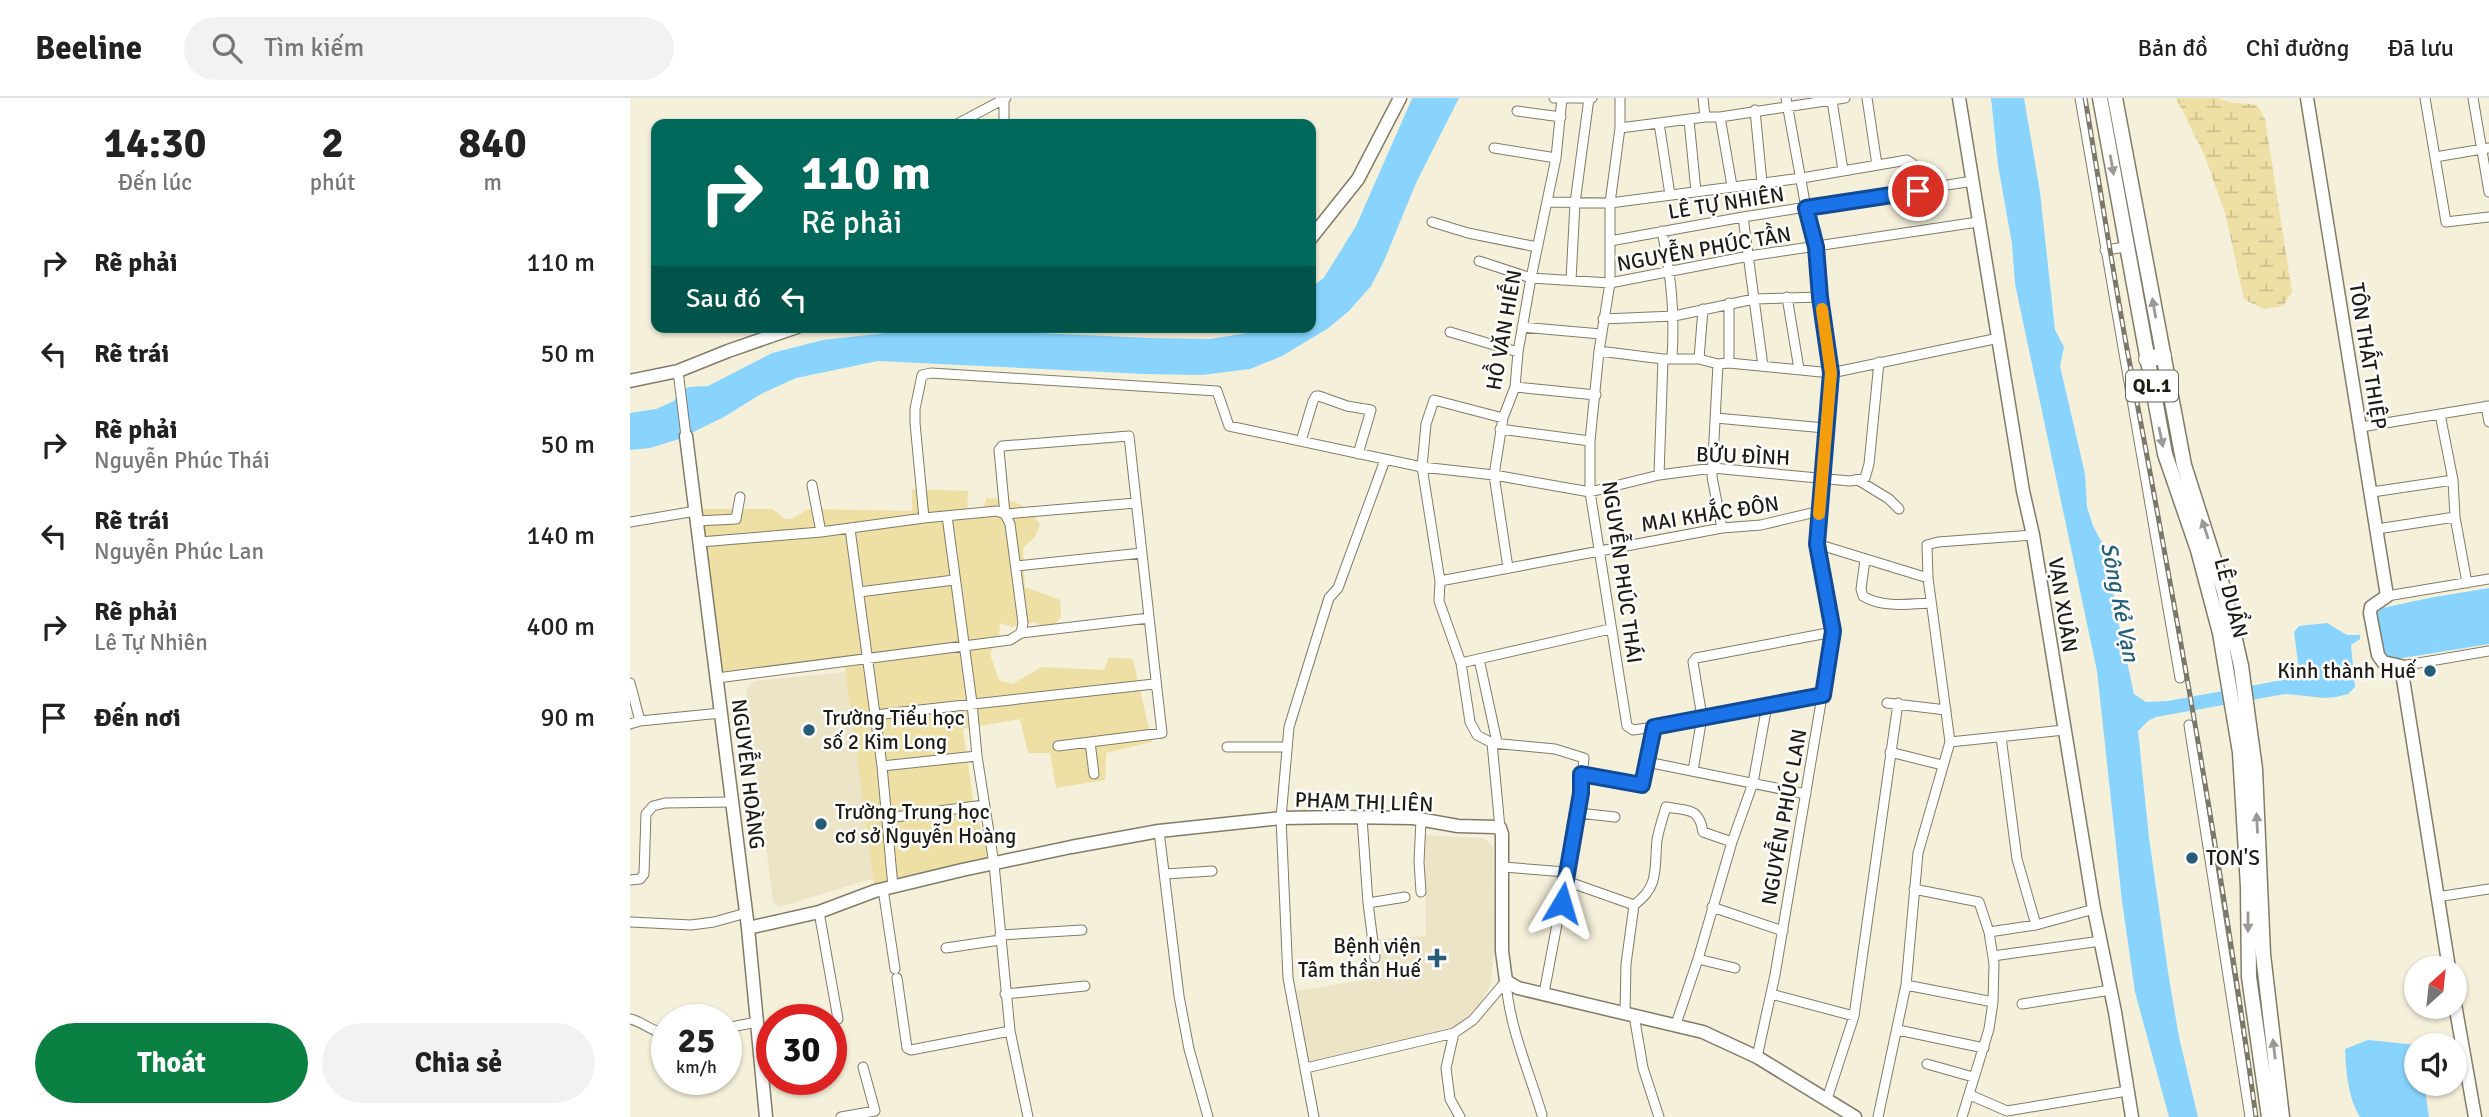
<!DOCTYPE html>
<html lang="vi">
<meta charset="utf-8">
<style>
body{margin:0;font-family:Signika,sans-serif;background:#f2f2f2;color:#222;height:100vh;display:flex;flex-direction:column;font-size:26px;white-space:nowrap}
*{box-sizing:border-box;margin:0}
p{font-size:23px;color:#767676}
.icon{flex:none;width:38px;height:38px;fill:none;stroke:currentColor;stroke-width:2;stroke-linecap:round;stroke-linejoin:round}
.map{position:relative;flex:1;overflow:hidden}
.side{display:flex;flex-direction:column;background:#fff;width:630px}
.side>*{flex:none}
.banner{position:absolute;left:21px;top:21px;width:665px;height:214px;border-radius:14px;box-shadow:0 2px 5px #0004;background:#00695c;color:#fff;overflow:hidden}
.needle{width:46px;rotate:27deg}
.buttons{position:absolute;left:1774px;top:858px;display:grid;gap:14px}
.buttons a{display:grid;place-items:center;width:63px;height:63px;border-radius:50%;background:#fff;box-shadow:0 2px 5px #0004;font-size:35px}
.speed{position:absolute;left:21px;top:906px;display:flex;gap:14px;font-size:35px;font-weight:700;text-align:center}
.speed>*{display:grid;place-content:center;width:91px;height:91px;border-radius:50%;background:#fff;box-shadow:0 2px 5px #0004;line-height:1}
.speed small{font-size:18px;font-weight:400}
.speed .limit{border:10px solid #d22;background:#fff;color:#111}
.pin{position:absolute;display:grid;place-items:center;width:60px;height:60px;color:#fff;margin:-30px;border:4px solid #fff;border-radius:50%;box-shadow:0 2px 7px #0007}
.me{position:absolute;width:77px;margin:-38px;rotate:7deg;stroke-linejoin:round;filter:drop-shadow(0 0 5px #0008)}
.turn{display:flex;align-items:center;gap:24px;height:147px;padding:0 35px;font-size:32px}
.turn .icon{width:91px;height:91px;stroke-width:2.5}
.turn b{display:block;font-size:49px;line-height:60px}
.then{display:flex;align-items:center;height:66px;padding:0 35px;background:#0003;gap:14px;font-size:26px}
.eta{display:flex;justify-content:space-evenly;align-items:center;height:119px;text-align:center}
.eta b{font-size:42px;font-weight:800;line-height:49px}
.action{display:flex;gap:14px;margin-top:auto;padding:14px 35px}
.action a{flex:1;height:80px;border-radius:42px;background:#0b8043;color:#fff;font-size:28px;font-weight:800;line-height:80px;text-align:center}
.action a+a{background:#f2f2f2;color:#222}
ul{padding:0;list-style:none}
li{display:flex;align-items:center;gap:21px;height:91px;padding:0 35px}
li div{flex:1}
li b{display:block;font-size:26px}
li em{font-style:normal}
header{display:flex;align-items:center;gap:42px;box-sizing:border-box;height:98px;padding:0 35px;background:#fff;border-bottom:2px solid #e0e0e0}
header strong{font-size:33px}
nav{display:flex;gap:38px;margin-inline-start:auto;font-size:24px}
.search{width:490px;height:63px;background:#f2f2f2;display:flex;align-items:center;gap:18px;box-sizing:border-box;padding:0 24px;border-radius:38px;color:#767676;font-size:26px}
main{display:flex;flex:1;min-height:0}
.map>svg:first-child{display:block}
</style>
<header>
<strong>Beeline</strong>
<div class="search"><svg class="icon" aria-label="search" viewBox="0 0 24 24"><circle cx="10" cy="10" r="6"/><path d="M15 15l6 6"/></svg>Tìm kiếm</div>
<nav><a>Bản đồ</a><a>Chỉ đường</a><a>Đã lưu</a></nav>
</header>
<main>
<section class="side">
<div class="eta">
<div><b>14:30</b><p>Đến lúc</p></div>
<div><b>2</b><p>phút</p></div>
<div><b>840</b><p>m</p></div>
</div>
<ul>
<li><svg class="icon" aria-label="right" viewBox="0 0 24 24"><path d="M7 20v-9h11M14 6l5 5-5 5"/></svg><div><b>Rẽ phải</b></div><em>110 m</em></li>
<li><svg class="icon" aria-label="left" viewBox="0 0 24 24"><path d="M17 20v-9H6M10 6l-5 5 5 5"/></svg><div><b>Rẽ trái</b></div><em>50 m</em></li>
<li><svg class="icon" aria-label="right" viewBox="0 0 24 24"><path d="M7 20v-9h11M14 6l5 5-5 5"/></svg><div><b>Rẽ phải</b><p>Nguyễn Phúc Thái</p></div><em>50 m</em></li>
<li><svg class="icon" aria-label="left" viewBox="0 0 24 24"><path d="M17 20v-9H6M10 6l-5 5 5 5"/></svg><div><b>Rẽ trái</b><p>Nguyễn Phúc Lan</p></div><em>140 m</em></li>
<li><svg class="icon" aria-label="right" viewBox="0 0 24 24"><path d="M7 20v-9h11M14 6l5 5-5 5"/></svg><div><b>Rẽ phải</b><p>Lê Tự Nhiên</p></div><em>400 m</em></li>
<li><svg class="icon" aria-label="arrive" viewBox="0 0 24 24"><path d="M6 21V4h12l-3 4 3 4H6"/></svg><div><b>Đến nơi</b></div><em>90 m</em></li>
</ul>
<div class="action"><a>Thoát</a><a>Chia sẻ</a></div>
</section>
<div class="map">
<svg width="1859" height="1019" viewBox="0 0 1859 1019">
<defs>
<pattern id="wetland-marsh" width="20" height="14" patternUnits="userSpaceOnUse" patternTransform="scale(1.75)"><rect width="20" height="14" fill="#eedfa5"/><path d="M1 5h8M5 5V1M11 12h8M15 12V8" fill="none" stroke="#ccbf8d"/></pattern>
</defs>
<rect width="100%" height="100%" fill="#f5f0da"/>
<path fill="#ece4c7" d="M229 573 248 779 149 809 143 804 116 592 124 583Z
M795 737 853 740 863 748 865 838 861 886 850 906 828 928 679 964 666 893 752 879 748 841 796 838Z"/>
<path fill="#eedfa5" d="M282 391 338 393 337 416 352 417 356 400C383 402 394 403 410 426L405 439 393 450 395 489 430 502 431 518 421 533 405 524 383 529 370 525 369 539 360 556 369 582 382 586 412 569 474 572 479 559 503 561 522 644 476 655 475 682 426 690 420 655H398L390 621 333 631 345 714 364 766 245 793 214 562 92 578 70 411H142L155 421H162L178 411 282 413Z"/>
<path fill="url(#wetland-marsh)" d="M1546 0H1587L1599 4 1627 7 1635 21 1662 194 1653 208 1633 211 1614 201 1596 118 1574 56Z"/>
<path fill="#88d4fe" d="M791 0H829L786 85 754 163 741 188 719 213 697 231 652 258 620 271 572 277 514 276 248 263 166 280 131 296 94 319 49 341 20 350 0 352V315L26 311 44 303 50 294 59 289 78 288 142 255 193 242 256 235 340 232 519 240 580 241 624 234 636 229H681V203C733 152 761 67 791 0Z
M1361 0H1394L1410 94 1425 232 1434 249 1430 268 1455 376 1457 409 1463 428 1477 454 1487 518 1504 596 1516 604 1538 603 1663 580 1669 572 1664 534 1669 528 1697 525 1717 537H1730V541L1721 547 1725 589 1718 596 1706 599 1694 600 1655 596 1526 619 1518 623 1508 633 1519 740 1538 874 1549 939 1568 1019H1539L1505 894 1492 803 1467 573 1385 186 1382 146 1368 67Z
M1859 490V546L1773 560H1755L1751 556 1745 520 1747 514 1752 510 1799 500Z
M1738 942 1787 947V985H1794L1799 1019H1730C1718 1000 1716 973 1715 951Z"/>
<g fill="none" stroke-linecap="round" stroke-linejoin="round">
<path stroke="#88d4fe" stroke-width="16" d="M681 200 700 185 733 132 791 0"/>
<g stroke="#817c68" stroke-width="11">
<path id="street" d="M924 0H962
M990 0V30L980 105V185L969 253 960 343V394L997 628 1003 632 1024 629 1193 597
M1073 0 1075 19
M1237 0 1247 67
M1450 0 1550 580
M1795 0 1816 124 1859 119
M1843 0 1859 94
M1202 3 1213 72
M1125 12 1132 85
M887 13 931 19
M1090 19 1102 88
M1059 22 1066 94
M1029 25 1040 97
M327 26 376 0
M374 26V1
M990 30 1075 19H1090L1215 0
M864 50 926 60
M1805 59 1859 50
M917 104 980 105 1172 80 1277 62 1283 66 1288 93
M1113 119 1133 268
M802 124 838 135 907 149
M1032 133C1041 179 1045 213 1042 260
M980 143 1113 119 1343 83
M1475 152 1496 149
M849 163 901 180 980 185 1119 158 1348 124
M941 182 945 105 959 0
M1157 199 1169 271
M973 221 1044 218 1124 201 1190 199
M892 229 971 236
M820 234 888 254
M969 253 1033 261H1069L1088 266 1099 265 1201 275 1369 240
M1069 261 1073 211
M1099 265V205
M1088 266 1082 379 1092 430
M48 273 56 338
M885 289 966 297
M1856 308 1859 324
M1810 316 1823 382 1825 419 1837 485
M873 320 804 302 796 326 792 369 810 483 809 503 831 565 840 624 847 637 862 645 925 651 954 660 948 715 914 895
M1086 320 1195 330
M1731 329 1859 308
M870 331 960 343
M671 343 683 303 686 298H689L717 308 741 312 728 356
M1029 377 1033 261
M1228 382 1259 401 1269 411
M182 387 191 434
M1742 394 1823 382
M506 405 375 416 369 352 372 348 499 338 527 591
M317 418 342 605 347 658 364 766 380 933 398 1019
M294 420 285 325V311L292 277 301 275 587 293 599 328 792 369 864 377 960 394 1029 377 1083 370 1220 383 1235 380 1239 366 1249 264
M67 423 106 421 110 399
M0 424 66 413
M220 431 252 668 263 789
M1747 431 1825 419
M70 444 191 434 294 420 367 413 375 416 380 426 393 525 391 535 380 542 87 580
M1187 446 1298 480
M1235 462 1231 491 1233 498C1251 510 1280 506 1301 505
M386 468 512 455
M878 470 864 377 873 320 885 289 888 254 901 180 926 60 932 0
M810 483 1092 430 1131 427 1190 413
M229 494 324 482
M1757 498 1859 481
M391 535 519 520
M849 561 867 644
M831 565 980 531
M1771 568 1859 553
M0 585 10 623
M1257 605 1316 612
M245 617 524 586 527 591 532 635 460 644 464 676
M0 626 10 623 91 615
M1559 627 1620 1019
M1371 639 1387 761 1406 827
M1320 644 1434 632
M862 645 870 730
M428 648 460 644
M597 649H657
M1260 654 1312 667
M1017 664 1176 696
M252 668 347 658
M1063 673 1072 619 1063 564 1066 560 1203 534
M951 676 1012 687 1024 629
M948 715 985 719
M257 720 354 707
M732 720 738 805 775 799
M791 722 789 764 791 794
M529 733 549 898 559 951 578 1019
M873 769 936 774
M535 776 582 773
M0 782 10 781 14 776 16 716 23 708 35 705 102 704
M936 783 1004 807
M253 791 265 871
M1284 791 1349 804 1359 834 1364 866 1363 904 1359 931 1332 1019
M1807 799 1859 791
M738 805 745 860
M1082 809 1153 833
M189 814 208 921
M1 824 61 827 84 824 116 815
M1359 834 1406 827 1464 811
M370 837 452 832
M316 850 370 842
M1363 858 1471 843
M1068 861 1105 870
M267 880 277 950 281 952 380 933
M876 883C879 929 899 973 912 1017
M1276 887 1363 904
M375 896 455 888
M1141 896 1224 918
M1392 906 1481 892
M995 915 996 866 1004 807C1030 788 1024 771 1027 742 1029 731 1033 719 1036 709 1058 713 1069 709 1073 734L1102 744
M1004 917 1013 970 1029 1019
M0 921C14 924 23 935 37 936
M1046 926 1068 861 1102 744 1123 685 1137 607
M96 930 127 924
M1268 932 1354 950
M1127 959 1145 877 1203 533 1187 446 1201 275 1190 199 1186 149 1176 110 1156 0
M1297 966 1343 979
M676 970 824 935
M1340 997 1377 1013 1497 993
M1197 1001 1224 918 1268 605
M211 1019 245 1013 233 969
M684 1019 658 880 651 720 659 629 699 500 708 490 755 362
M830 1019 820 1001 816 970 824 935 843 922 876 883
M1248 1019 1276 887 1288 755 1320 644 1298 480 1297 447 1308 444 1403 437"/>
</g>
<g stroke="#817c68" stroke-width="15">
<path id="secondary" d="M1329 0 1393 393 1403 437 1464 811 1485 914 1502 1019
M1677 0 1757 498 1741 509 1740 515 1748 557 1753 564 1771 568 1819 870
M681 140 728 81 770 0
M0 283 48 273 98 253 167 229
M56 338 118 830 136 1019
M118 830 189 814 245 793 332 772 441 749 529 733 651 720 714 719 783 720 828 728 865 729 870 730 872 736V853L876 883 888 890 1073 934 1127 959 1225 1019
M1825 906 1845 1019"/>
</g>
<g stroke="#817c68" stroke-width="17">
<path id="primary" d="M1470 0 1535 356 1568 452 1590 535 1610 654 1618 789 1619 879 1639 1019
M1485 0 1554 367 1594 493 1611 568 1625 671 1633 856 1652 1019"/>
</g>
<g stroke="#817c68" stroke-width="18">
<path id="highway" d="M1517 261 1533 258"/>
</g>
<use href="#street" stroke="#fff" stroke-width="9"/>
<use href="#secondary" stroke="#fff" stroke-width="12"/>
<use href="#primary" stroke="#fff" stroke-width="14"/>
<use href="#highway" stroke="#fff" stroke-width="16"/>
<g stroke="#7b7769" stroke-width="5">
<path id="rail" d="M1455 0C1469 83 1482 168 1497 251 1545 506 1591 762 1626 1019"/>
</g>
<use href="#rail" stroke="#fff" stroke-width="2.5" stroke-dasharray="8" stroke-linecap="butt"/>
</g>
<defs><path id="oneway-solid" d="M-6-.8H1V-3.2L6.5 0L1 3.2V.8H-6Z" transform="scale(1.75)"/></defs>
<g fill="#9a9995">
<use href="#oneway-solid" transform="translate(1482 67) rotate(80)"/>
<use href="#oneway-solid" transform="translate(1524 210) rotate(-100)"/>
<use href="#oneway-solid" transform="translate(1531 339) rotate(78)"/>
<use href="#oneway-solid" transform="translate(1575 431) rotate(-108)"/>
<use href="#oneway-solid" transform="translate(1627 725) rotate(-93)"/>
<use href="#oneway-solid" transform="translate(1618 824) rotate(90)"/>
<use href="#oneway-solid" transform="translate(1644 951) rotate(-97)"/>
</g>
<g fill="none" stroke-linecap="round" stroke-linejoin="round">
<g stroke="#114b97" stroke-width="18">
<path id="route" d="M932 805 951 695V676L1012 687 1024 629 1193 597 1203 533 1187 446 1201 275 1190 199 1186 149 1176 110 1288 93"/>
</g>
<use href="#route" stroke="#1a73e8" stroke-width="12"/>
<path stroke="#f59e0b" stroke-width="12" d="M1189 416 1201 275 1192 211"/>
</g>
<g fill="#265c77" stroke="#fff" stroke-width="2.5">
<circle cx="1800" cy="573" r="7"/>
<circle cx="179" cy="632" r="7"/>
<circle cx="191" cy="726" r="7"/>
<circle cx="1562" cy="760" r="7"/>
<path d="M803.5 849.5h7v7h7v7h-7v7h-7v-7h-7v-7h7z"/>
</g>
<g text-anchor="middle" dominant-baseline="central" stroke-width="5" stroke-linejoin="round" paint-order="stroke">
<rect fill="#fff" stroke="#62605a" stroke-width="2" x="1496" y="272.5" width="52" height="31" rx="5"/>
<g font-size="19" font-weight="bold" fill="#1e1c14">
<text x="1522" y="288">QL.1</text>
</g>
<g font-size="21" fill="#1e1c14" stroke="#fff">
<text transform="translate(1096 105) rotate(-9)">LÊ TỰ NHIÊN</text>
<text transform="translate(1074 151) rotate(-10)">NGUYỄN PHÚC TẦN</text>
<text transform="translate(874 232) rotate(-80)">HỒ VĂN HIẾN</text>
<text transform="translate(1738 258) rotate(81)">TÔN THẤT THIỆP</text>
<text transform="translate(1113 358) rotate(2)">BỬU ĐÌNH</text>
<text transform="translate(1080 416) rotate(-9)">MAI KHẮC ĐÔN</text>
<text transform="translate(992 474) rotate(82)">NGUYỄN PHÚC THÁI</text>
<text transform="translate(1601 500) rotate(76)">LÊ DUẨN</text>
<text transform="translate(1433 507) rotate(81)">VẠN XUÂN</text>
<text transform="translate(118 676) rotate(83)">NGUYỄN HOÀNG</text>
<text transform="translate(734 704) rotate(2)">PHẠM THỊ LIÊN</text>
<text transform="translate(1154 719) rotate(-80)">NGUYỄN PHÚC LAN</text>
</g>
<g font-size="21" fill="#1e1c14" stroke="#fff" text-anchor="start">
<text x="1786" y="573" text-anchor="end">Kinh thành Huế</text>
<text x="193" y="620">Trường Tiểu học<tspan x="193" dy="24">số 2 Kim Long</tspan></text>
<text x="205" y="714">Trường Trung học<tspan x="205" dy="24">cơ sở Nguyễn Hoàng</tspan></text>
<text x="1576" y="760">TON'S</text>
<text x="791" y="848" text-anchor="end">Bệnh viện<tspan x="791" dy="24">Tâm thần Huế</tspan></text>
</g>
<g font-size="23" font-style="italic" fill="#255e7b" stroke="#fff">
<text transform="translate(1490 504) rotate(79)">Sông Kẻ Vạn</text>
</g>
</g>
</svg>
<div class="buttons">
<a><svg class="needle" viewBox="-14 -14 28 28"><path d="M0-13l5 13h-10z" fill="#e53935"/><path d="M0 13l5-13h-10z" fill="#767676"/></svg></a>
<a><svg class="icon" aria-label="sound" viewBox="0 0 24 24"><path d="M4 9h4l5-4v14l-5-4H4zM17 9q2 3 0 6"/></svg></a>
</div>
<div class="speed"><div>25<small>km/h</small></div><div class="limit">30</div></div>
<div class="pin" style="left:1288px;top:93px;background:#d93025"><svg class="icon" aria-label="arrive" viewBox="0 0 24 24"><path d="M6 21V4h12l-3 4 3 4H6"/></svg></div>
<svg class="me" style="left:932px;top:805px" viewBox="-20 -20 40 40"><path d="M0-17L14 15 0 8-14 15z" fill="#1a73e8" stroke="#fff" stroke-width="4"/></svg>
<div class="banner">
<div class="turn"><svg class="icon" aria-label="right" viewBox="0 0 24 24"><path d="M7 20v-9h11M14 6l5 5-5 5"/></svg><div><b>110 m</b>Rẽ phải</div></div>
<div class="then">Sau đó<svg class="icon" aria-label="left" viewBox="0 0 24 24"><path d="M17 20v-9H6M10 6l-5 5 5 5"/></svg></div>
</div>
</div>
</main>
